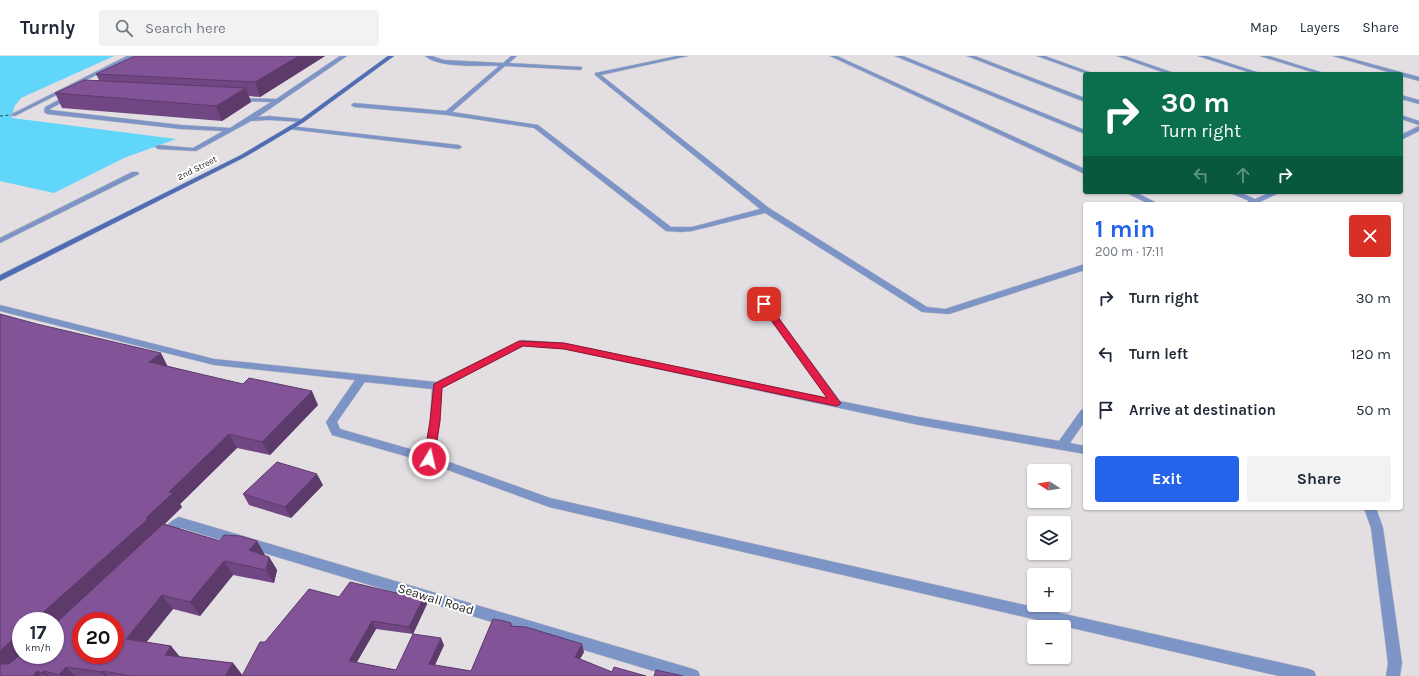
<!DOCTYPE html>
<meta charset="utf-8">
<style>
body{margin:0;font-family:Karla,sans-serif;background:#f2f2f3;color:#1f2937;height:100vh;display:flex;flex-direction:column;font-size:15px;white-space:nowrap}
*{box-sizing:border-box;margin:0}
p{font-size:13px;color:#747a83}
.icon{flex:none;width:22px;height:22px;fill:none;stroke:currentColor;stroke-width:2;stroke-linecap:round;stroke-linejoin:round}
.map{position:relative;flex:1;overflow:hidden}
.drawer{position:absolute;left:1083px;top:146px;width:320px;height:308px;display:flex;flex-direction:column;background:#fff;border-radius:4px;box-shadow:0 1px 3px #0004}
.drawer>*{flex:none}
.top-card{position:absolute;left:1083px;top:16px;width:320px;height:122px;border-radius:4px;box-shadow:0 1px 3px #0004;background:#0b6e4f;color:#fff;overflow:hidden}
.needle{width:26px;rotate:282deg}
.fabs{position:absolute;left:1027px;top:408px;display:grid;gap:8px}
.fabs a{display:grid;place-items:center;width:44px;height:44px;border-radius:4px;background:#fff;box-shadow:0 1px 3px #0004;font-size:20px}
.speed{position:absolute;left:12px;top:556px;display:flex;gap:8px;font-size:20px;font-weight:700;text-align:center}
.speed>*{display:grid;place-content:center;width:52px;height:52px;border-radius:50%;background:#fff;box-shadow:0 1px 3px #0004;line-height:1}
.speed small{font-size:10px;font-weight:400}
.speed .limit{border:6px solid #d22;background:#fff;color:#111}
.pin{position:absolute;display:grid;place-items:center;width:34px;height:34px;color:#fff;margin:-17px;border-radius:8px;box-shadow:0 2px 6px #0006}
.me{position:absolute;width:44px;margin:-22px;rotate:9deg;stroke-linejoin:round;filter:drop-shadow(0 0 3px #0008)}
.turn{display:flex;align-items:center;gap:14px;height:84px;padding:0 12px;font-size:18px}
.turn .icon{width:52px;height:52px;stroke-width:2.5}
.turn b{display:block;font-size:28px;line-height:34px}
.lanes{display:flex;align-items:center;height:38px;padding:0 12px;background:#0003;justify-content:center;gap:20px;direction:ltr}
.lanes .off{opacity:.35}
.round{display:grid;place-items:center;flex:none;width:42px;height:42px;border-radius:4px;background:#f2f2f3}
.overview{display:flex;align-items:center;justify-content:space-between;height:68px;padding:0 12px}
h1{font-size:24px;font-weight:700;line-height:30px;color:#2563eb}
.primary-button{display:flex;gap:8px;margin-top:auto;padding:8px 12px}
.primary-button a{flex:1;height:46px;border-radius:4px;background:#2563eb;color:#fff;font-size:16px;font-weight:700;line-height:46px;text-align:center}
.primary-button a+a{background:#f2f2f3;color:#1f2937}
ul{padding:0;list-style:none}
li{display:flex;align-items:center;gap:12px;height:56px;padding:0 12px}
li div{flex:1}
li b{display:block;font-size:15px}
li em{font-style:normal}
header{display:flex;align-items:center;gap:24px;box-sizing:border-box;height:56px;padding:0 20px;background:#fff;border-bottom:1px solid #e0e1e3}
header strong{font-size:19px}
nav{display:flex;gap:22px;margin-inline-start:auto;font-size:14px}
.search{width:280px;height:36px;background:#f2f2f3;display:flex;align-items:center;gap:10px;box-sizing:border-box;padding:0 14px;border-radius:4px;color:#747a83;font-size:15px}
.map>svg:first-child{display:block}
</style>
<header>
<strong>Turnly</strong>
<div class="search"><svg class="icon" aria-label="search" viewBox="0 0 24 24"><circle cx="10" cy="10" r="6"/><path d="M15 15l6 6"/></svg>Search here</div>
<nav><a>Map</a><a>Layers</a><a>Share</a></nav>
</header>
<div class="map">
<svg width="1419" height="620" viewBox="0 0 1419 620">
<rect width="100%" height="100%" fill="#e2dee2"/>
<path fill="#5fd6fa" d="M0 0H114L21 42 14 51 12 62 176 83 124 102 54 137 0 125Z"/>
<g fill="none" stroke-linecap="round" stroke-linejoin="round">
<path stroke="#154958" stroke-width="1" stroke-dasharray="3 2.5" stroke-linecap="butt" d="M0 60 10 59"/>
<g stroke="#bfbcbf" stroke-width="1">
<path id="lane" d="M127 0H134L15 60 10 59Z
M340 0H347L258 61 269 60 302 63 304 64V66L269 64 251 65 196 95 158 93 155 91 158 89 193 92 223 75 181 73 47 58 44 56 45 51 70 38 72 39V41L50 53V54L181 69 230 72 271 46 237 45 234 43 235 42 276 43Z
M425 0H432L444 4 503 7 511 0H517L509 7 582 11V13L580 14 505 10 452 56 538 69 671 171H692L760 153 595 19V17L677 0H688L601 19 769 152 927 251 945 253 1085 208V214L949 258 922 256 765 157 692 175 681 176 666 175 534 72 447 59 354 51 351 49 354 47 446 55 499 10C480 9 440 13 425 0Z
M830 0H837L1085 113V118Z
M895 0H903L1085 74V78Z
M967 0H975L1085 42V46Z
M1037 0H1045L1095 18H1087Z
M1117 0H1125L1177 18H1168Z
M1198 0H1207L1263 18H1254Z
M1260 0H1269L1327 18H1318Z
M1333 0H1342L1419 21V25L1401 20V18H1395Z
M1401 39 1419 44V48L1401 43Z
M1401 59 1419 65V69L1401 63Z
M290 70 459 89 462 91 459 93 288 73 287 72Z
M1419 70V75L1401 84V79Z
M132 116H138L139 118 0 187V182Z
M1125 136H1135L1159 148H1149Z
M1228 136H1239L1255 143 1271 136H1281L1255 148H1245L1249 145Z
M764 245 767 246 840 345 919 361 1059 385 1081 354 1085 353V365L1070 387 1085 390V398L919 369 564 293 523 290 442 332 440 365 435 401 550 442 1309 613 1314 615 1316 620H1279L549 451 426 406 332 379 326 366 355 324 214 309 0 255V249L214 303 436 326 522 284 564 287 827 342 759 248ZM365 326 432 333 430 365 424 397 340 373 337 366Z
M1364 452H1376L1383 472 1402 607 1400 620H1386L1388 607 1371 472Z"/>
</g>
<g stroke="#bfbcbf" stroke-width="1">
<path id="street" d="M179 461 693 613 698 615 700 620H670L181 472C175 477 170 486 161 483L159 479C162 472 172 464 179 461Z"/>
</g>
<g stroke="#bfbcbf" stroke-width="1">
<path id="secondary" d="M388 0H394L304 66 245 101 0 225V219L241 99 300 64Z"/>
</g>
<use href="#lane" fill="#7d94c6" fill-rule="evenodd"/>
<use href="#street" fill="#7d94c6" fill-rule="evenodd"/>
<use href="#secondary" fill="#4e6db6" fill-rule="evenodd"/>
</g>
<path fill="#714783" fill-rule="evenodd" d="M325 0 260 41 249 40 251 46 222 65 62 52 55 37 99 24 96 18Z
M0 258 168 310 318 349 270 399 237 392 180 448 182 451 165 468 269 501 277 514 274 527 233 519 200 560 173 553 146 586 171 590 180 601 233 607 243 620 265 586 339 541 396 537 424 541 427 548 413 578 376 573 356 607 396 614 444 589 435 609 471 615 511 567 512 570 584 596 580 603 612 616 646 620H0ZM21 565 55 599H21Z
M323 429 291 462 249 449 243 438Z"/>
<path fill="#5c3a6a" d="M299 0H325L260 41 255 26Z
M246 32 251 46 222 65 216 50Z
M161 297 168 311 149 306Z
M312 335 318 349 270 399 262 386Z
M229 378 237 392 180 448 182 451 55 572V565H40V559L146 462 169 436Z
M317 418 323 429 291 462 285 451Z
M257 485 265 499 258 508 249 494Z
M269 501 277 514 274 527 266 514Z
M224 505 233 519 200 560 190 546Z
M162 539 173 553 138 597 126 583Z
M424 541 427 548 413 578 409 571Z
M372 565 376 573 353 613 349 605Z
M441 582 444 589 432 615 429 608Z
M12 584 21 593V599L0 615V595Z
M582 588 584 596 577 608 575 601Z
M171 590 182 604 165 599Z
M233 607 243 620H225Z
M66 611 75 620H61L59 619Z
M37 615 42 620H33Z
M44 615 49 620H46L42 617Z
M103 615 108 620H105L102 616Z"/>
<path fill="#835398" stroke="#5c3a6a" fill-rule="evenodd" d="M135 0H299L255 26 96 18Z
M84 24 246 32 216 50 55 37Z
M0 258 37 268 161 297 149 306 243 328 249 322 312 335 262 386 229 378 169 436 173 437 146 462 148 463 40 559V565H21V585L12 584 0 595Z
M277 406 317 418 285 451 243 438Z
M163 468 220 485 224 479 240 480 257 485 249 494 269 501 266 514 224 505 190 546 162 539 126 583 171 590 165 599 233 607 225 620H131L103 615 102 616 66 611 59 619 44 615 42 617 37 615 33 620H0V608H9L21 598 55 599V568ZM81 565H115V599H81Z
M350 526 396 537 397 536 424 541 409 571 372 565 349 605 396 614 413 578 441 582 429 608 471 615 493 563 504 565 511 567 510 570 526 571 582 588 575 601 612 616 614 611 646 620H242L260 586H265L309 533 339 541Z
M656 614 683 620H654Z"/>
<path fill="#e11d48" stroke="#92132f" d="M761 246H767L839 345 841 347 839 349 836 350 564 293 523 290 442 332 440 365 434 403 433 405H425L424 403 430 365 434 328 519 285 564 287 827 342 761 250 760 248Z"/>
<g text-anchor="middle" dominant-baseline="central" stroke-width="4" stroke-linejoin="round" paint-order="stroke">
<g font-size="9" fill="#211f21" stroke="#fff">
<text transform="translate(197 112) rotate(-27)">2nd Street</text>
</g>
<g font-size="13" fill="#211f21" stroke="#fff">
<text transform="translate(436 543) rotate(17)">Seawall Road</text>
</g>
</g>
</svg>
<div class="fabs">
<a><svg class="needle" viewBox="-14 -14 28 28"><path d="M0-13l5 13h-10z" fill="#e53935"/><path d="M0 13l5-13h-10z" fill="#747a83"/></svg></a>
<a><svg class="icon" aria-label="layers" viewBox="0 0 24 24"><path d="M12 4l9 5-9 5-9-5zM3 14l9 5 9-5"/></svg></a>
<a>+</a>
<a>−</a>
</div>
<div class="speed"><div>17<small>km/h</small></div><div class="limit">20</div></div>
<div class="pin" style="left:764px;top:248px;background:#d93025"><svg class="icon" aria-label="arrive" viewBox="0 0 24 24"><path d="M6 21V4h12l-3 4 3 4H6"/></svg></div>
<svg class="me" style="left:429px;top:403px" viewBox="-20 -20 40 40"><circle r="17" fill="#e11d48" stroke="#fff" stroke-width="3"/><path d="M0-11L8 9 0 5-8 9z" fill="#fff"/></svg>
<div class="top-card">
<div class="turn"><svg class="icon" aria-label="right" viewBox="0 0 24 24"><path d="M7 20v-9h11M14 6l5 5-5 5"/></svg><div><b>30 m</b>Turn right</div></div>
<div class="lanes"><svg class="icon off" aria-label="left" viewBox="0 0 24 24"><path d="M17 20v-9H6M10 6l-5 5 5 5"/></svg><svg class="icon off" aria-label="ahead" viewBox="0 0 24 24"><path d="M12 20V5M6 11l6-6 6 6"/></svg><svg class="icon" aria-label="right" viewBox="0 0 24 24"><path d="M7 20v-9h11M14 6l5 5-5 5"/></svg></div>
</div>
<section class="drawer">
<div class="overview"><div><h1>1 min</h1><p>200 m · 17:11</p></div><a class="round" style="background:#d93025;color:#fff"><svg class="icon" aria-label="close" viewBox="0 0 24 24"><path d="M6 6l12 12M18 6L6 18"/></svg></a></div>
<ul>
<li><svg class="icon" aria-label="right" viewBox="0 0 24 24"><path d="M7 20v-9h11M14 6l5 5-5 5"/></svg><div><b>Turn right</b></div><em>30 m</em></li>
<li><svg class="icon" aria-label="left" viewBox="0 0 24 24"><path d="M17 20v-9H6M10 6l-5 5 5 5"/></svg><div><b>Turn left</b></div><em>120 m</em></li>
<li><svg class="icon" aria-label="arrive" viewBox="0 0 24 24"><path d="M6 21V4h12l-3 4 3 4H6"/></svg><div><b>Arrive at destination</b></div><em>50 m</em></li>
</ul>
<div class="primary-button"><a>Exit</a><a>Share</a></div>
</section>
</div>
